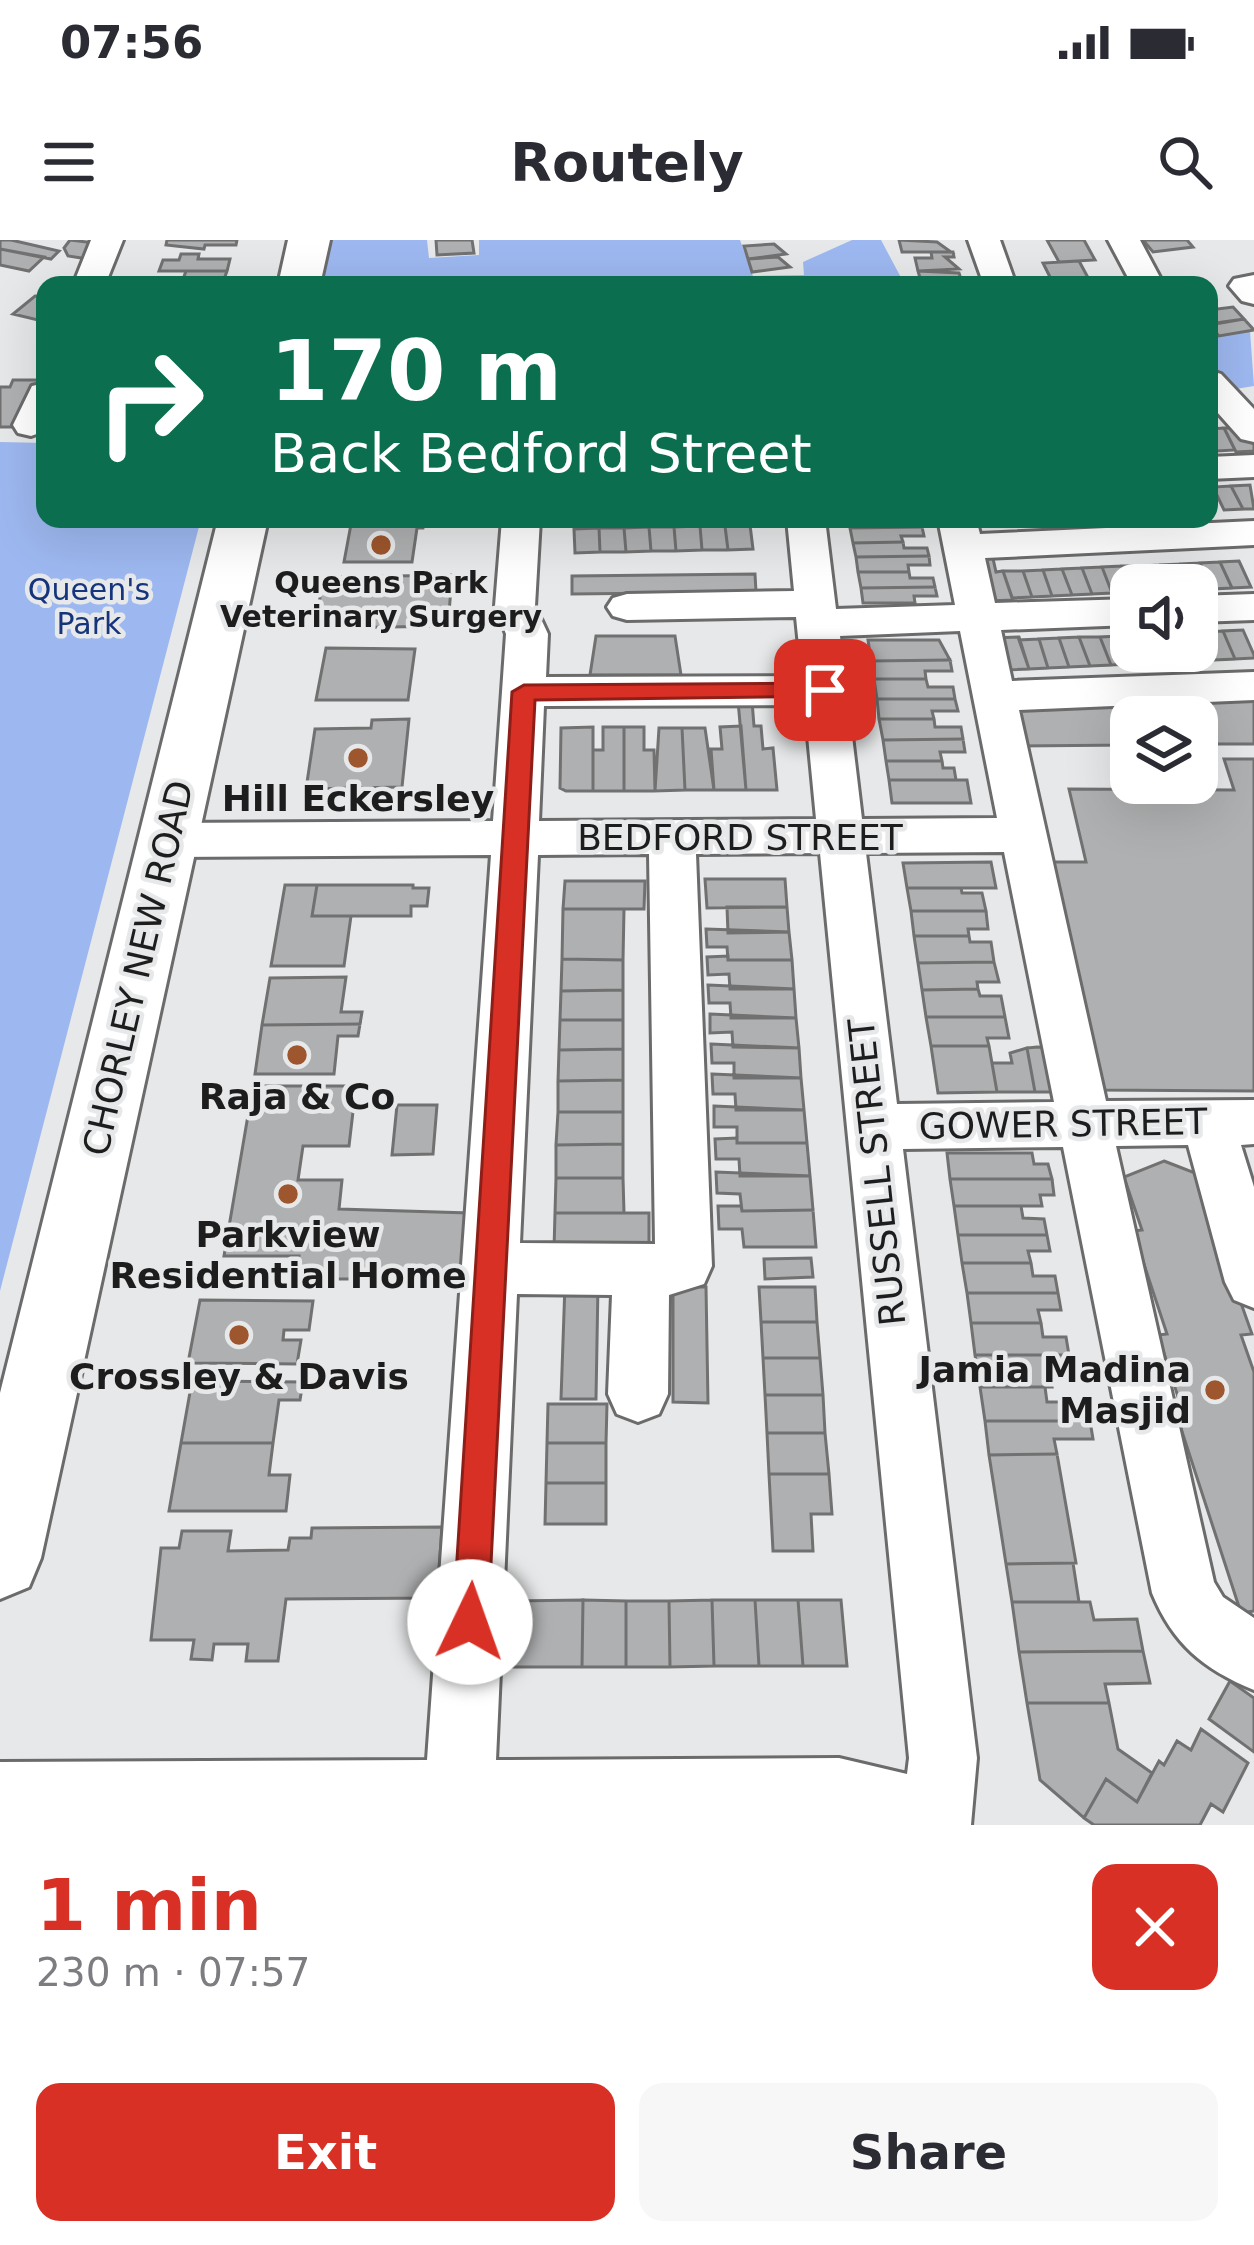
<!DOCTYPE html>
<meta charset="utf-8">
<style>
body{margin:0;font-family:"DejaVu Sans",sans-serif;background:#f7f7f7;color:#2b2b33;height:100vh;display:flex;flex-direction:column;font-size:45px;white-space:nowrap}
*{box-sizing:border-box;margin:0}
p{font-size:39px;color:#7c7c81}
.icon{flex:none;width:66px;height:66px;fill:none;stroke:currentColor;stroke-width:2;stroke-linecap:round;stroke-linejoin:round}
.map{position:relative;height:1585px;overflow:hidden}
.drawer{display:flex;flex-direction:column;background:#fff;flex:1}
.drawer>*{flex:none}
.hud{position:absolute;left:36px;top:36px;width:1182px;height:252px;border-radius:24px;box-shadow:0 12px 48px #0002;background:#0b6e4f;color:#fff;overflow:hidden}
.controls{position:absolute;left:1110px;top:324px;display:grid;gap:24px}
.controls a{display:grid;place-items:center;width:108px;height:108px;border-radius:24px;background:#fff;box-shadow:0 12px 48px #0002;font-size:60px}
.pin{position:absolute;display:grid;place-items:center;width:102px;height:102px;color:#fff;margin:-51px;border-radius:24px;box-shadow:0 6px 18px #0006}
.me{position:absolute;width:132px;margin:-66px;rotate:3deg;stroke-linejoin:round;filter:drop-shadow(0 0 9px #0008)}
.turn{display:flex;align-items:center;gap:42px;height:252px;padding:0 36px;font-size:54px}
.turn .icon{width:156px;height:156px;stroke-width:2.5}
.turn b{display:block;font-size:84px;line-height:102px}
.round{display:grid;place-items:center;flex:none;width:126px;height:126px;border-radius:24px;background:#f7f7f7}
.summary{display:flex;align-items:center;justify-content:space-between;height:204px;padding:0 36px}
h1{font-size:72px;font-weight:800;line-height:90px;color:#d93025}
.button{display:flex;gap:24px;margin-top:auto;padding:24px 36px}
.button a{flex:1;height:138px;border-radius:24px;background:#d93025;color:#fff;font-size:48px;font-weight:800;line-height:138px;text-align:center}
.button a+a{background:#f7f7f7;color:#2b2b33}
.status{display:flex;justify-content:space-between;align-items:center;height:84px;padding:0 60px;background:#fff;direction:ltr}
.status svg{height:33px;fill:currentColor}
header{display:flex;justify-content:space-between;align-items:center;height:156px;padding:0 36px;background:#fff;font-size:54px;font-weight:800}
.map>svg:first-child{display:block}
</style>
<div class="status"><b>07:56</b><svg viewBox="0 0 49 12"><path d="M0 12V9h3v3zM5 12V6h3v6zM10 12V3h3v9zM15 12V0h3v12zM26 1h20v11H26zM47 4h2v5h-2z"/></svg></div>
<header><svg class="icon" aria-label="menu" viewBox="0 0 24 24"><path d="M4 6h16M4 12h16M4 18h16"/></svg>Routely<svg class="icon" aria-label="search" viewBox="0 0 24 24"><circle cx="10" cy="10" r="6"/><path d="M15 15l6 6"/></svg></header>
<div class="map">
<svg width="1254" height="1585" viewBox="0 0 1254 1585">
<rect width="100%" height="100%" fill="#e7e8e9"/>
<path fill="#9db8f0" d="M309 0H427L429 18 479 15V0H740L753 36 804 35 803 22 852 0H881L905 45H298Z
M1250 91 1254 146 1217 152 1209 141V98Z
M0 202 45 203V279H201L0 1051Z"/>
<path fill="#afb0b1" stroke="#717172" stroke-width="3" d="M0 0H11L59 11 51 19 0 9Z
M70 0 95 3 88 19 68 16 64 8Z
M167 0H237L236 5H205L204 9 166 5Z
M436 0H472L474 13 437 15Z
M899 0 937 2 951 12H902Z
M1047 0H1084L1095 20 1059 22Z
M1143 0H1187L1193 7 1153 12Z
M774 4 786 14 748 19 744 6Z
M0 9 44 17 29 31 0 25Z
M931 12H953L954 17H945L959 29 918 31 915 18H932Z
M181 14H199L198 19H230L227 31H159L163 20H179Z
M778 17 790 27 752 32 748 19Z
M1079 21 1092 45H1054L1043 23Z
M186 31H227L222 45H181Z
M918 31 959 33 961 39H952L953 45H962H922Z
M35 56 45 58 42 81 13 74Z
M1233 67 1244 79 1209 84V70Z
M1244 79 1254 90 1219 96 1209 85Z
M13 140H41L21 187H0V147H10Z
M1224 188 1235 210 1217 211 1209 189Z
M1224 188H1239L1254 204V211L1236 212Z
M1250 245 1254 269H1243L1231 246Z
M1231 246 1243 269 1224 270 1213 247Z
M352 279H425L423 288H417L412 322H344Z
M849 279H920L922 287 850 288Z
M750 285 753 309 728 310 725 286Z
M700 286H725L728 310H702Z
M700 286 702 310 676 311 674 287Z
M649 287 651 311 626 312 624 288Z
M649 287H674L676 311H651Z
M922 287 924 296H901L903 302 853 303 850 288Z
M599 288 600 312 575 313 574 289Z
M599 288H624L626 312H600Z
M903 302 904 308H927L929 316 856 317 853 303Z
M992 314 996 332 1003 331 1013 360 988 361 978 315Z
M929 316 930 325H908L909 332H858L856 317Z
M1239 321 1251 347 1232 348 1220 322Z
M1220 322 1232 348 1212 349 1200 323Z
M1200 323 1212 349 1190 345 1181 324Z
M1181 324 1190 345H1170L1161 325Z
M1161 325 1170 345H1150L1141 326Z
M1122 326H1141L1150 345H1131V349Z
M1122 326 1131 352 1112 353 1102 327Z
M1102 327 1112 353 1092 354 1082 328Z
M1082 328 1092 354 1072 355 1062 329Z
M1062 329 1072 355 1052 356 1043 330Z
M1043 330 1052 356 1032 357 1023 331Z
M1003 331H1023L1032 357 1012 358Z
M858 332H909L910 338H933L935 347 861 348Z
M755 334 756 352 572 354V336Z
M452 335 448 386 331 388 333 370H318L321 351H337L338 337Z
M935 347 937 356H914L915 363H863L861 348Z
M1243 390 1254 415V418L1235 419 1223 391Z
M1223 391 1235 419 1214 420 1202 392Z
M1197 392H1202L1214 420 1194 421 1189 411H1197Z
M1131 395V411H1147L1152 423 1131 424 1121 396Z
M596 396H675L681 435H590Z
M1121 396 1131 424 1111 425 1100 397Z
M1019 397 1029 429 1005 430 995 398Z
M1079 397 1090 426 1069 427 1059 398Z
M1079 397H1100L1111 425 1090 426Z
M1059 398 1069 427 1048 428 1039 399Z
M1039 399 1048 428 1029 429 1019 400Z
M868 400H939L950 420 871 421Z
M326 408 415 409 408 460H316Z
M950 420 952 431H925L926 439H874L871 421Z
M874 439H926L928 447H953L955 459H877Z
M1254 457V504H1197V477H1131V505L1017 506 1011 470Z
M877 459H955L958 471H932L934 479H879Z
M738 461H752L754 486H761L763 509 773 508 777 550H746Z
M409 479 402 547 306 549 315 489 371 488 372 480Z
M879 479H934L935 487H961L963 499 883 500Z
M741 486 746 550H714L711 509H722L720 487Z
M593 487V551H566L560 548 561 488Z
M603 487H624V551H593V510H603Z
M624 487H644V510H654L655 551H624Z
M659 488H682L685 550 655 551Z
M682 488H705L714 550H685Z
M963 499 965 512H940L942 521H886L883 500Z
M1224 519H1254V851L1095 850 1046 622H1086L1069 549 1234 550Z
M886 521H942L943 528H954L956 540H889Z
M889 540H967L971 563H892Z
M991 622 996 648H907L903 623Z
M705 639H785L787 667 707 668Z
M565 641H645L644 669H563Z
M285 645H317L312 676H351L344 726H271Z
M317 645H413V648H429L427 666H411V676H312Z
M907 648H961L962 653H982L986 671H911Z
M727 667H787L789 692 728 693Z
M563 669H624L623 720 562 719Z
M911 671H986L988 689H968L969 696H914Z
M706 689 789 692 792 720H728L727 707H707Z
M914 696H969L970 702H991L994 722 918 723Z
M728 716V720H792L794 749H730L729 734 708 735 707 717Z
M562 719 623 720V750L561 751Z
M994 722 999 742H977L978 749 922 750 918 723Z
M346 737 341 772H362L360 784 262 785 270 738Z
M708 745 794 749 796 778H731L730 763H709Z
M978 749 980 756H1001L1005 777H926L922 750Z
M623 750V780H560L561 751Z
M710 774 796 778 799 808 733 807 732 792 710 793Z
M926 777H1005L1009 798H987L989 806H931Z
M560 780H623V809L559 810Z
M360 784 358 796H338L334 834H255L262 785Z
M711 804 799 808 801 838H734V823H712Z
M931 806H989L997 852 938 853Z
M1037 807 1052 808 1062 852H1035L1027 808Z
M1027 808 1035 852H997L992 823H1012L1010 813Z
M623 809V840L558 841 559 810Z
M712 834 801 838 804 870H736L735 854H713Z
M623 840V872H558V841Z
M253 846H356L349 906H303L298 940H342L339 969 469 973 465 1039H296L299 1016H224Z
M397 865H437L433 914 392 915Z
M714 866 804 870 807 903H737V887H714Z
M558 872H623V904L556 905Z
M737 898V903H807L810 936H740L739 919H716L715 899Z
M623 904V938H556V905Z
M947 913H1032L1034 924H1048L1052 939H950Z
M1164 921 1203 936 1216 993 1252 1094 1241 1095 1254 1132V1371L1241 1373 1175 1170 1182 1169 1158 1095 1167 1094 1133 991 1142 990 1124 937Z
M716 932 810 936 813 970 742 971 740 954 717 953Z
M556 938H623L624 973H555Z
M950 939H1052L1054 955H1040L1042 966H954Z
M718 966H741L742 971 813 970 816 1007H744L742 989H719Z
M954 966H1021L1023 978 1044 979 1047 995H958Z
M555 973H649V1010H554Z
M958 995H1047L1050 1011H1028L1031 1023H962Z
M811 1018 813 1037 765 1039 764 1019Z
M962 1023H1031L1033 1036H1055L1058 1053H967Z
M565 1044H598L596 1159H561Z
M673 1047H706L708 1163 673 1162Z
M759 1047H815L817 1082H761Z
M967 1053H1058L1061 1070H1038L1041 1083H971Z
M200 1060 313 1061 309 1090H284L283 1100H301L297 1124 188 1123Z
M761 1082H817L820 1118H763Z
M971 1083H1041L1043 1097H1066L1069 1115H975Z
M975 1115H1069L1072 1133H1049L1052 1147H980Z
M763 1118H820L823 1155H765Z
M192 1141 303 1142 300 1160H279L273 1203H181Z
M980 1147H1045L1047 1162H1086L1090 1181H985Z
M765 1155H823L825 1193H767Z
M548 1164H607L606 1203H547Z
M985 1181H1090L1093 1199H1054L1057 1214 989 1215Z
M767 1193H825L829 1234H769Z
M181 1203H273L269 1235H290L286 1271H169Z
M547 1203H606V1243H546Z
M1057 1214 1076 1323 1006 1324 989 1215Z
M769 1234H829L832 1274H811L813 1311H773Z
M546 1243H606V1284H545Z
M442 1287 437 1358 286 1359 278 1421H246L248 1404H214L212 1420 191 1419 194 1400H151L161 1308H179L182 1291H231L228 1311 288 1310 290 1298H311L312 1288Z
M1073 1323 1079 1362H1012L1006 1324Z
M583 1360 582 1427H510L513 1361Z
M583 1360 626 1361V1427H582Z
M712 1360 714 1426 670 1427 669 1361Z
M712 1360H755L759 1426H714Z
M755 1360H798L803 1426H759Z
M798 1360H841L847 1426H803Z
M626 1361H669L670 1427H626Z
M1012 1362H1090L1094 1380 1137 1379 1143 1411 1019 1412Z
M1143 1411 1150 1443 1105 1444 1109 1463H1027L1019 1412Z
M1230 1441 1254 1458V1512L1209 1479Z
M1027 1463H1109L1118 1509 1152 1533 1137 1562 1106 1539 1084 1578 1040 1540Z
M1201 1489 1248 1523 1223 1572 1211 1564 1200 1585H1094L1084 1578 1106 1539 1137 1562 1159 1521 1164 1525 1177 1501 1191 1510Z"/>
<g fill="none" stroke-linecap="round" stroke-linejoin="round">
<g stroke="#6b6b6c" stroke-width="6">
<path id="minor" d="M91 0H123L105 45H73Z
M968 0H1000L1016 45H984Z
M1108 0H1140L1164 45H1132Z
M1254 35V64L1242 61 1229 46 1234 39Z
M1209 130 1221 134 1254 169V202L1241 199 1209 163Z
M45 143V191L31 196 18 193 13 185 32 146Z
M1254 215V237L1209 239V217Z
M502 279H540L535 366 548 394 546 437 802 436 796 377 627 380 613 376 607 367 613 358 627 354 794 351 787 279H825L836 369 955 365 938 279H976L980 294 1254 281V305L985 318 995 363 1131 359V385L1001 390 1012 441 1254 432V460L1019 470 1106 861 1254 860V904L1241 905 1254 947V1068L1234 1060 1225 1042 1188 905 1116 906 1214 1342 1223 1357 1254 1378V1450C1203 1429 1173 1404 1152 1353L1063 907 903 909 977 1518 971 1585H0V1522L427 1520 491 615 168 617 152 612 145 600 152 588 168 583 493 581 506 394 495 366ZM960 391 997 578 862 579 840 396ZM805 465 816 579 539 581 544 466ZM1004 612 1054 862 897 864 866 613ZM820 613 909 1518 907 1534 839 1518 496 1520 517 1054 612 1055 608 1154 617 1174 638 1182 659 1174 668 1154 669 1055 704 1044 712 1026 696 614ZM649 614 655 1004 520 1003 538 615Z
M1254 354V380L1197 382V356Z"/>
</g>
<g stroke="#6b6b6c" stroke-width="6">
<path id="major" d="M288 0H330L320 45H278Z
M218 279H268L41 1318 29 1347 0 1359V1153Z"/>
</g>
<use href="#minor" fill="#fff" fill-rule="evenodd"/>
<use href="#major" fill="#fff" fill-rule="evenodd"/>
</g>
<path fill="#d93025" stroke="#8d1f18" stroke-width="3" d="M825 443 833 445V456L535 460 488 1382 482 1394 470 1399 458 1394 453 1382 512 452 524 445Z"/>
<g fill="#9d562d" stroke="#e7e8e9" stroke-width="4.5">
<circle cx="381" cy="305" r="12"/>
<circle cx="358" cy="518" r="12"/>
<circle cx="297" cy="815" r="12"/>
<circle cx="288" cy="954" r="12"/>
<circle cx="239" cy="1095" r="12"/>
<circle cx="1215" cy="1150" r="12"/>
</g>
<g text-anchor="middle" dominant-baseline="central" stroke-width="9" stroke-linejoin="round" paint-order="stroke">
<g font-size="30" font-weight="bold" fill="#1d1d1e" stroke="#e7e8e9">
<text x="381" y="342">Queens Park<tspan x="381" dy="34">Veterinary Surgery</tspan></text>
</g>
<g font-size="30" fill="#16347b" stroke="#e7e8e9">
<text x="89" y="349">Queen's<tspan x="89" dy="34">Park</tspan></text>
</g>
<g font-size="36" font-weight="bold" fill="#1d1d1e" stroke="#e7e8e9">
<text x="358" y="558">Hill Eckersley</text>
<text x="297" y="856">Raja &amp; Co</text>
<text x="288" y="994">Parkview<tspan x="288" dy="41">Residential Home</tspan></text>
<text x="1191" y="1129" text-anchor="end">Jamia Madina<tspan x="1191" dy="41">Masjid</tspan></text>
<text x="239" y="1136">Crossley &amp; Davis</text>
</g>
<g font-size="36" fill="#1d1d1e" stroke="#e7e8e9">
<text x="740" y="597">BEDFORD STREET</text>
<text transform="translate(138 728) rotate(-77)">CHORLEY NEW ROAD</text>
<text transform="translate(1063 884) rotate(-1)">GOWER STREET</text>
<text transform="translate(877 932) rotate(-96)">RUSSELL STREET</text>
</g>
</g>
</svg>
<div class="controls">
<a><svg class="icon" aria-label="sound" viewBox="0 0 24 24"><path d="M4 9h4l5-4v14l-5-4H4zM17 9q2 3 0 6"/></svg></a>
<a><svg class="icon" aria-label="layers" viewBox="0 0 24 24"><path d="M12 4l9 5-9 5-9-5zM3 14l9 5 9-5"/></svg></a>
</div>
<div class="pin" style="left:825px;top:450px;background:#d93025"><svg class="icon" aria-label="arrive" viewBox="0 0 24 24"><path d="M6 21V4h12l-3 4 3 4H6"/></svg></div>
<svg class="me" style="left:470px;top:1382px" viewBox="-20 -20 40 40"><circle r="19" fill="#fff"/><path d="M0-13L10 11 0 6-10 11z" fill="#d93025"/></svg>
<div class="hud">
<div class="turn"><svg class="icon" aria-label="right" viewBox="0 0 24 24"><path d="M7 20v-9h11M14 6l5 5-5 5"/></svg><div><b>170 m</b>Back Bedford Street</div></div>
</div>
</div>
<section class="drawer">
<div class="summary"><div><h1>1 min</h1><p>230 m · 07:57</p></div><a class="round" style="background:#d93025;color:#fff"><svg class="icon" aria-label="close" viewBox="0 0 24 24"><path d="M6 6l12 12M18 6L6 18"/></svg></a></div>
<div class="button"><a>Exit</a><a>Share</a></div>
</section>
